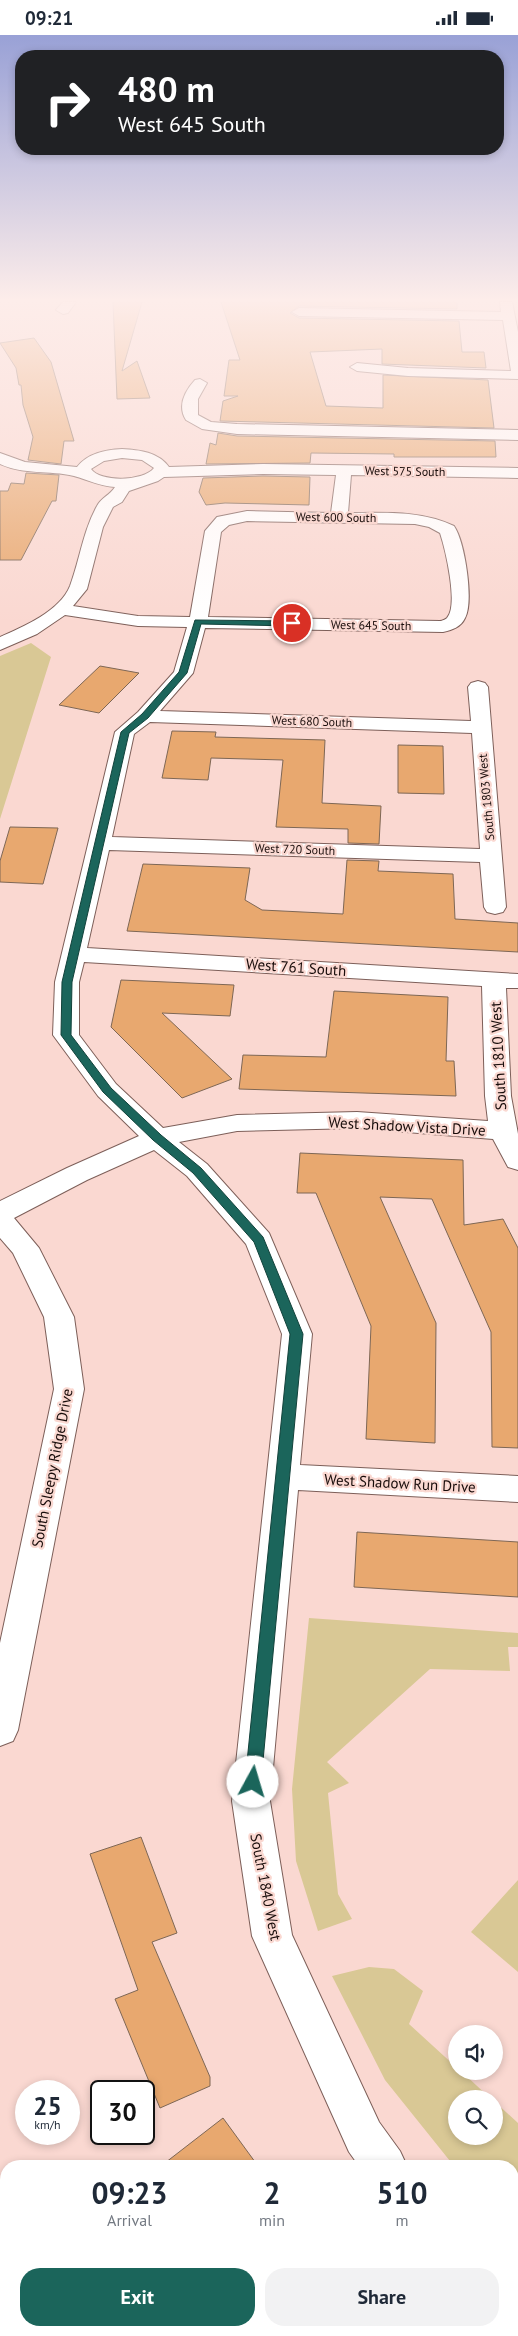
<!DOCTYPE html>
<style>
body{margin:0;font-family:"PT Sans",sans-serif;background:#f2f2f3;color:#1f2937;height:100vh;display:flex;flex-direction:column;font-size:19px;white-space:nowrap}
*{box-sizing:border-box;margin:0}
p{font-size:16px;color:#747a83}
.icon{flex:none;width:28px;height:28px;fill:none;stroke:currentColor;stroke-width:2;stroke-linecap:round;stroke-linejoin:round}
.map{position:relative;flex:1;overflow:hidden}
.details{position:absolute;left:0px;top:2125px;width:519px;height:176px;display:flex;flex-direction:column;background:#fff;border-radius:20px 20px 0 0;box-shadow:0 2px 8px #0003}
.details>*{flex:none}
.hud{position:absolute;left:15px;top:15px;width:489px;height:105px;border-radius:20px;box-shadow:0 2px 8px #0003;background:#202124;color:#fff;overflow:hidden}
.buttons{position:absolute;left:448px;top:1990px;display:grid;gap:10px}
.buttons a{display:grid;place-items:center;width:55px;height:55px;border-radius:50%;background:#fff;box-shadow:0 2px 8px #0003;font-size:25px}
.speed{position:absolute;left:15px;top:2045px;display:flex;gap:10px;font-size:25px;font-weight:700;text-align:center}
.speed>*{display:grid;place-content:center;width:65px;height:65px;border-radius:50%;background:#fff;box-shadow:0 2px 8px #0003;line-height:1}
.speed small{font-size:12px;font-weight:400}
.speed .limit{border:2px solid #111;border-radius:8px;background:#fff;color:#111}
.pin{position:absolute;display:grid;place-items:center;width:42px;height:42px;color:#fff;margin:-21px;border:2px solid #fff;border-radius:50%;box-shadow:0 1px 5px #0007}
.me{position:absolute;width:55px;margin:-28px;rotate:6deg;stroke-linejoin:round;filter:drop-shadow(0 0 4px #0008)}
.turn{display:flex;align-items:center;gap:18px;height:105px;padding:0 20px;font-size:22px}
.turn .icon{width:65px;height:65px;stroke-width:2.5}
.turn b{display:block;font-size:35px;line-height:42px}
.eta{display:flex;justify-content:space-evenly;align-items:center;height:85px;text-align:center}
.eta b{font-size:30px;font-weight:600;line-height:35px}
.button{display:flex;gap:10px;margin-top:auto;padding:10px 20px}
.button a{flex:1;height:58px;border-radius:20px;background:#1b655b;color:#fff;font-size:20px;font-weight:600;line-height:58px;text-align:center}
.button a+a{background:#f2f2f3;color:#1f2937}
.status{display:flex;justify-content:space-between;align-items:center;height:35px;padding:0 25px;background:#fff;direction:ltr}
.status svg{height:14px;fill:currentColor}
.map>svg:first-child{display:block}
</style>
<div class="status"><b>09:21</b><svg viewBox="0 0 49 12"><path d="M0 12V9h3v3zM5 12V6h3v6zM10 12V3h3v9zM15 12V0h3v12zM26 1h20v11H26zM47 4h2v5h-2z"/></svg></div>
<div class="map">
<svg width="518" height="2301" viewBox="0 0 518 2301">
<rect width="100%" height="100%" fill="#fad8d1"/>
<path fill="#d9c895" d="M31 608 51 622 0 784V621Z
M309 1583 518 1598V1612H508L510 1636 430 1634 327 1727 349 1748 328 1758 338 1859 352 1884 318 1896 296 1826 292 1754Z
M518 1845V1937L471 1897Z
M369 1932 394 1934 423 1956 409 1989 456 2032V2036H461L491 2064H456V2101H494V2066L518 2088V2211L513 2204 512 2131H454L385 2045 332 1941Z"/>
<path fill="#e8a86f" stroke="#7e6755" d="M113 267H142L122 336 137 326 150 363 117 364Z
M221 267H457V274L299 271 290 278 299 283 459 286 462 317H484L486 333 382 329V314L310 317 326 371 383 373V340L488 345 494 393 220 386 223 366 238 361H224L229 325H240Z
M34 303 51 327 74 406H64L61 429 28 425 33 402 23 370 21 350H19L16 333 0 308Z
M218 398 237 401 495 406 496 422H394V419L311 418 310 428 206 429 210 408 216 410Z
M26 438 59 440 56 466H52L21 525H0V456H8L11 448 24 449Z
M263 441 310 442 309 470 225 468 206 470 199 457 203 443Z
M100 631 139 638 99 678 59 670Z
M172 696 216 697 215 702 325 705 322 768 381 771 379 809 348 808V794L276 792 283 725 211 723 208 745 162 743Z
M398 710 443 711 444 759 398 758Z
M10 792 58 793 43 849 0 847V826Z
M347 825 379 826 378 836 453 839 455 884 518 888V917L127 896 143 829 250 833 245 865 262 875 343 879Z
M121 945 234 950 230 981 162 978 232 1044 182 1063 111 992Z
M334 956 448 962 446 1026H454L456 1061 239 1054 243 1020 326 1022Z
M300 1118 463 1125 464 1190 503 1184 518 1213V1413L492 1412 491 1297 432 1164 380 1162 436 1288 435 1408 366 1404 371 1291 316 1158H297Z
M357 1497 518 1507V1562L354 1552Z
M141 1802 177 1898 152 1907 210 2042V2051L160 2073 115 1964 138 1955 90 1819Z
M223 2083 258 2131H161Z"/>
<g fill="none" stroke-linecap="round" stroke-linejoin="round">
<g stroke="#7d5f59" stroke-width="2">
<path id="minor" d="M63 267H76L68 278 63 279 56 275Z
M500 267H512L518 297V344L408 341 357 336 350 332 357 328 408 333 511 336 503 285 299 281 292 277 299 273 501 277Z
M200 344 207 348 198 364V380L211 387 237 389 518 395V405L237 399 202 394 186 385C177 371 185 356 195 345Z
M122 414C140 415 158 417 169 432L263 429 518 433V443L351 440 348 478C384 478 421 475 454 491 465 507 474 567 465 583 461 592 452 595 443 597L205 593 193 638 160 676 471 686 468 652 471 648 478 646 485 648 488 652 506 872 503 877 495 879 487 877 484 872 480 827 109 815 87 913 518 939V953H506L511 1061 518 1099V1135L508 1132 493 1104 357 1093 237 1096 179 1107 207 1129 269 1198 312 1299 300 1430 518 1441V1467L298 1455 270 1766 292 1900 379 2087 400 2116 407 2131H359L349 2117 252 1901 232 1766 282 1299 246 1209 187 1141 154 1115 87 1145 14 1183 39 1213 74 1282 84 1354 18 1695 13 1706 0 1711V1608L54 1354 44 1282 13 1218 0 1203V1166L67 1133 139 1101 98 1061 53 1000 55 947 115 697 138 677 174 637 187 592 138 591 65 580 37 599 0 615V602C23 592 60 576 70 551 80 524 83 496 97 471 101 463 110 460 115 452 100 451 88 445 74 441 49 435 24 440 0 429V418L25 427 77 432C88 418 105 415 122 414ZM122 423 142 425 154 433C144 446 101 448 91 434L104 426ZM263 439 336 440 331 478 247 476 217 482 205 496 190 582 138 581 73 571 87 554 103 492 113 472 122 467 129 456 158 446 164 442ZM247 486 415 489 429 492 440 498C445 513 459 570 447 583 446 584 442 586 440 586L208 582 221 497 229 490ZM150 687 472 698 480 814 112 802 134 699ZM84 927 482 951 485 1061 488 1086 357 1077 237 1080 163 1093 116 1049 79 1000V947Z
M512 2274 518 2276V2301H486L484 2295H512Z"/>
</g>
<use href="#minor" fill="#fff" fill-rule="evenodd"/>
</g>
<linearGradient id="sky" x2="0" y2="1"><stop stop-color="#99a1d6"/><stop offset="0.45" stop-color="#fdedea"/><stop offset="1" stop-color="#fdedea" stop-opacity="0"/></linearGradient>
<rect width="518" height="589" fill="url(#sky)"/>
<path fill="#1b655b" stroke="#12423b" d="M195 585 292 586 296 588 292 591 201 589 187 638 148 683 129 698 72 947 71 1000 111 1053 161 1100 201 1133 263 1202 303 1299 261 1747 258 1752 253 1754 248 1752 245 1747 290 1299 254 1207 193 1138 153 1105 103 1057 61 1000 62 947 121 697 142 679 179 637Z"/>
<g text-anchor="middle" dominant-baseline="central" stroke-width="4.5" stroke-linejoin="round" paint-order="stroke">
<g font-size="12" fill="#190d0b" stroke="#fad8d1">
<text transform="translate(405 436) rotate(1)">West 575 South</text>
<text transform="translate(336 482) rotate(1)">West 600 South</text>
<text transform="translate(371 590) rotate(1)">West 645 South</text>
<text transform="translate(312 686) rotate(2)">West 680 South</text>
<text transform="translate(486 762) rotate(-95)">South 1803 West</text>
<text transform="translate(295 814) rotate(2)">West 720 South</text>
</g>
<g font-size="15" fill="#190d0b" stroke="#fad8d1">
<text transform="translate(296 932) rotate(4)">West 761 South</text>
<text transform="translate(498 1021) rotate(-93)">South 1810 West</text>
<text transform="translate(407 1091) rotate(3)">West Shadow Vista Drive</text>
<text transform="translate(52 1433) rotate(-79)">South Sleepy Ridge Drive</text>
<text transform="translate(400 1448) rotate(3)">West Shadow Run Drive</text>
<text transform="translate(266 1852) rotate(79)">South 1840 West</text>
</g>
</g>
</svg>
<div class="buttons">
<a><svg class="icon" aria-label="sound" viewBox="0 0 24 24"><path d="M4 9h4l5-4v14l-5-4H4zM17 9q2 3 0 6"/></svg></a>
<a><svg class="icon" aria-label="search" viewBox="0 0 24 24"><circle cx="10" cy="10" r="6"/><path d="M15 15l6 6"/></svg></a>
</div>
<div class="speed"><div>25<small>km/h</small></div><div class="limit">30</div></div>
<div class="pin" style="left:292px;top:588px;background:#d93025"><svg class="icon" aria-label="arrive" viewBox="0 0 24 24"><path d="M6 21V4h12l-3 4 3 4H6"/></svg></div>
<svg class="me" style="left:253px;top:1747px" viewBox="-20 -20 40 40"><circle r="19" fill="#fff"/><path d="M0-13L10 11 0 6-10 11z" fill="#1b655b"/></svg>
<div class="hud">
<div class="turn"><svg class="icon" aria-label="right" viewBox="0 0 24 24"><path d="M7 20v-9h11M14 6l5 5-5 5"/></svg><div><b>480 m</b>West 645 South</div></div>
</div>
<section class="details">
<div class="eta">
<div><b>09:23</b><p>Arrival</p></div>
<div><b>2</b><p>min</p></div>
<div><b>510</b><p>m</p></div>
</div>
<div class="button"><a>Exit</a><a>Share</a></div>
</section>
</div>
